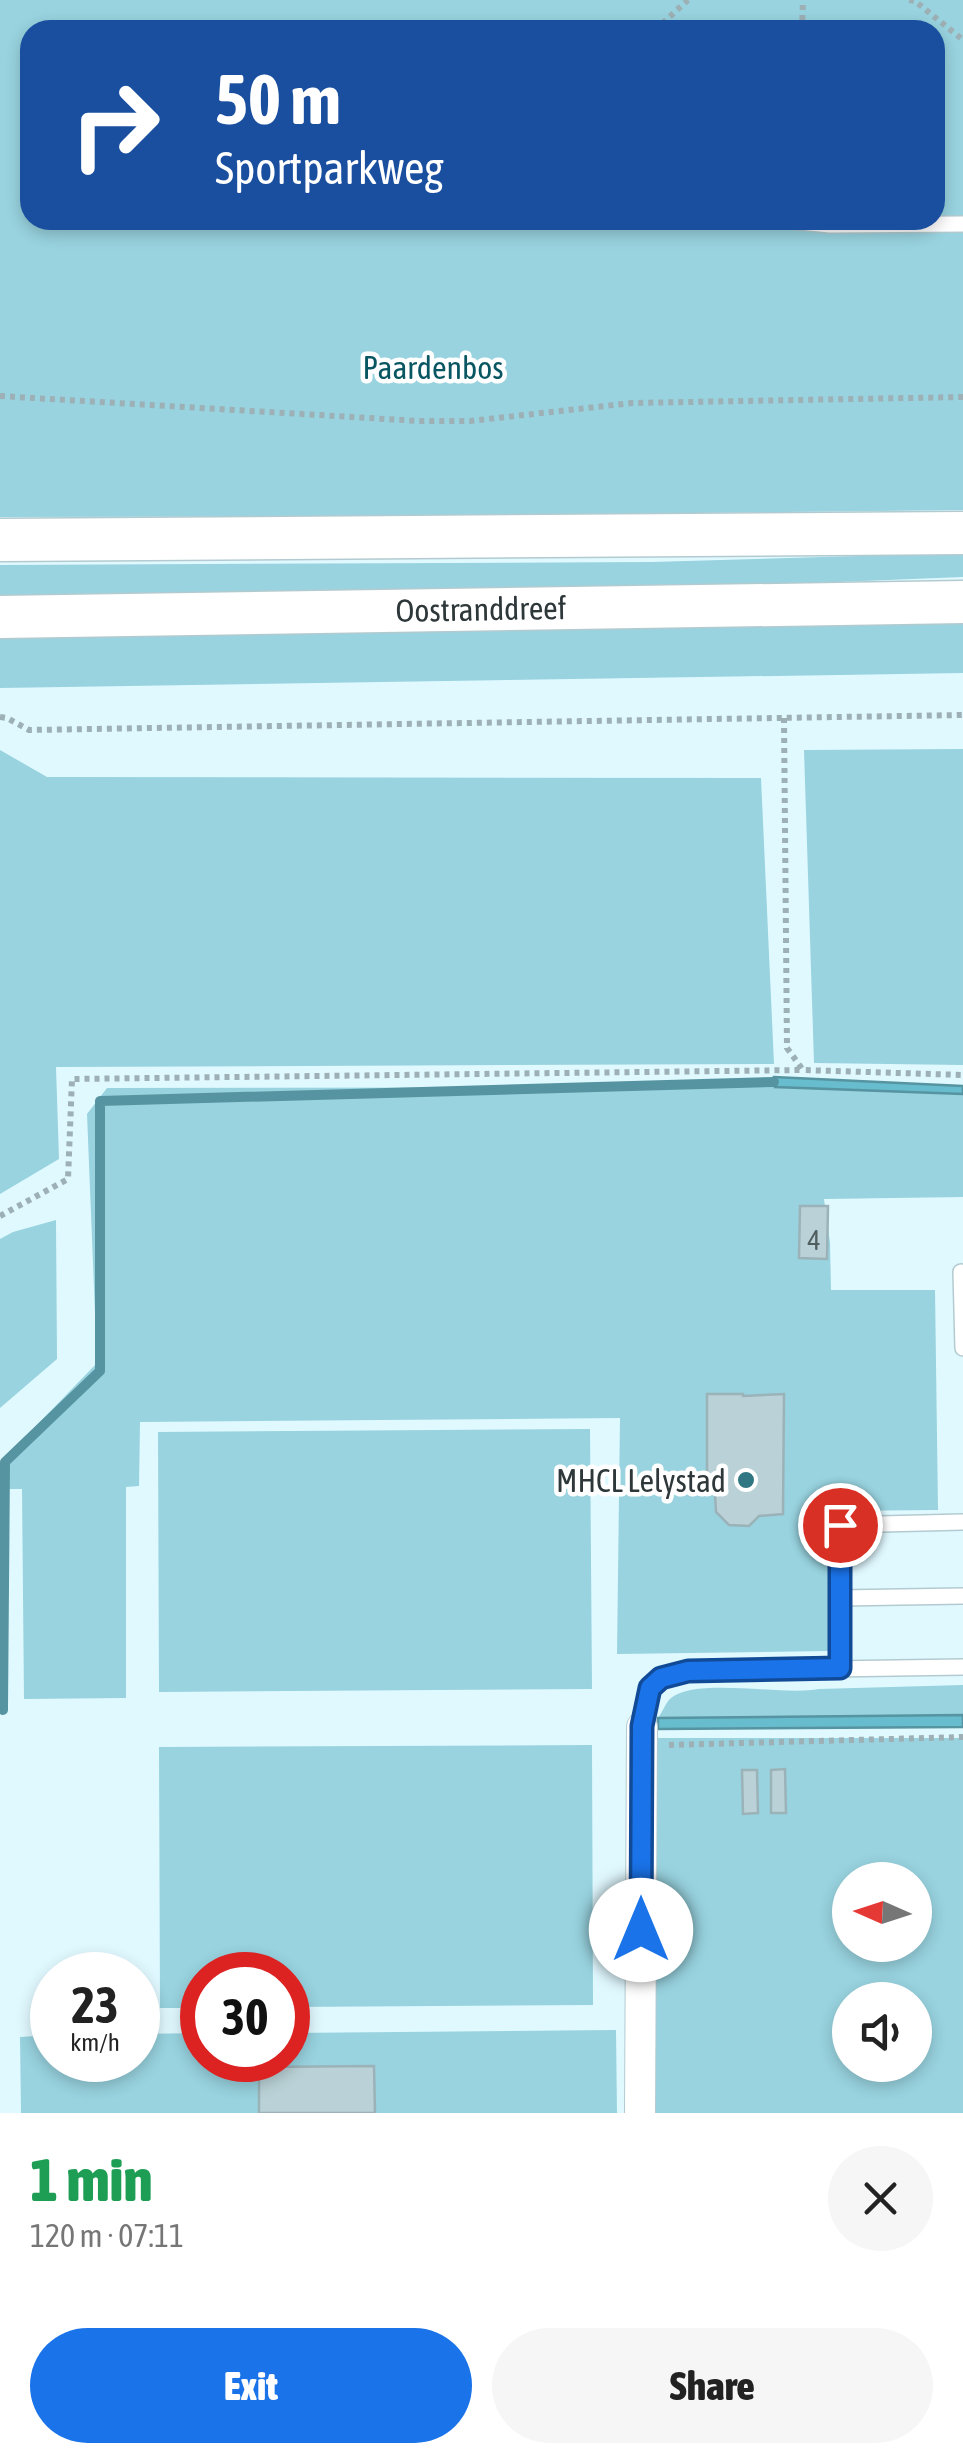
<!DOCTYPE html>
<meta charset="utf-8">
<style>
body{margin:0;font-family:"Asap Condensed",sans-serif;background:#f6f6f6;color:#222;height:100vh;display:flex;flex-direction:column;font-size:38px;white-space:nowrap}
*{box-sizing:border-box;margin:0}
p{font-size:32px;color:#767676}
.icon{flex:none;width:55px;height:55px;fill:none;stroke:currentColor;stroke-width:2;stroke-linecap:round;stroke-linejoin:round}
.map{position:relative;height:2113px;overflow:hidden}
.side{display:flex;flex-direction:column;background:#fff;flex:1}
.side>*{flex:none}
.guide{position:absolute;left:20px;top:20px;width:925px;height:210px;border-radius:30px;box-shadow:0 5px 15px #0003;background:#1a4fa0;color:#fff;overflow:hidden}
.needle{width:65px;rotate:273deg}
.controls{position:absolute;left:832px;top:1862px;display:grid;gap:20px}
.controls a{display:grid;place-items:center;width:100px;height:100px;border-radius:50%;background:#fff;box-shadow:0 5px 15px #0003;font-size:50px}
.speed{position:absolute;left:30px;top:1952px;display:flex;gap:20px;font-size:50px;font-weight:700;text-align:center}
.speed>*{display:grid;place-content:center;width:130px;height:130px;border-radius:50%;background:#fff;box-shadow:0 5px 15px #0003;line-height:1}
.speed small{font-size:25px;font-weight:400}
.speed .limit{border:15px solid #d22;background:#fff;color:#111}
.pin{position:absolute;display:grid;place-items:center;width:85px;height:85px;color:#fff;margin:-42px;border:5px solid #fff;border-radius:50%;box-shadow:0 2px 10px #0007}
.me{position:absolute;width:110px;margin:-55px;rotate:0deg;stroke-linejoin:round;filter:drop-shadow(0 0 8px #0008)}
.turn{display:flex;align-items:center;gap:35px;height:210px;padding:0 30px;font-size:45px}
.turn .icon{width:130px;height:130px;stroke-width:2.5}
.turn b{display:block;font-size:70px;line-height:85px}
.round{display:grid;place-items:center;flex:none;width:105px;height:105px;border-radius:52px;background:#f6f6f6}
.summary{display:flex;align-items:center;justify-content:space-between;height:170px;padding:0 30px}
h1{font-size:60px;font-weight:800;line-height:75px;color:#1e9e55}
.cta{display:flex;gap:20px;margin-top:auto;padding:20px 30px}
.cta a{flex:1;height:115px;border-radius:60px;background:#1a73e8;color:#fff;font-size:40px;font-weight:800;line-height:115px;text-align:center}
.cta a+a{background:#f6f6f6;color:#222}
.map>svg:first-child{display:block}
</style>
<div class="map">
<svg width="963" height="2113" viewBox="0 0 963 2113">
<rect width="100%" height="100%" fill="#e0f9ff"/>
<path fill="#98d3df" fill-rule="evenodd" d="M0 0H963V510L452 516 0 517ZM30 30H935V220H30Z
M963 553V577L0 615V565L652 562Z
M963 612V673L0 688V636Z
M963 749V1065L814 1063 804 750Z
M0 750 47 777 761 778 774 1064 56 1067 59 1159 0 1194Z
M775 1087 963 1094V1197L824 1199 830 1243 831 1290H935L938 1510 831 1511 829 1651 617 1654 620 1418 140 1422 139 1486 126 1487V1698L24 1699 22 1489H6L7 1456 97 1363 87 1114 107 1088Z
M56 1220 57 1359 0 1408V1239L13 1232Z
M590 1429 592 1689 159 1692 158 1432Z
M963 1685V1715L658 1718C662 1713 666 1702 671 1698 697 1677 783 1696 819 1689Z
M656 1738H963V2113H652ZM850 1880H915V1945H850ZM850 2000H915V2065H850Z
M592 1745 593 2005 288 2007V1975H202V2008H160L159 1747Z
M616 2030 617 2113H21L20 2037 52 2035V2060H138V2034L202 2033V2060H288V2033Z"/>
<path fill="#67bccd" stroke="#5694a1" stroke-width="2.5" d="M774 1077 963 1086V1094L775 1087Z
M963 1715V1727L658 1729V1718Z"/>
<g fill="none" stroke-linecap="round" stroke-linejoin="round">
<path stroke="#5694a1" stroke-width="10" d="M3 1710 5 1462 100 1371V1101L774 1082"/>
</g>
<path fill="#bad2d7" stroke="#9bb3b8" stroke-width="2.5" d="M800 1206H828L827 1259 799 1258Z
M707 1394H743V1396L784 1394 783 1514 759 1516 749 1526 729 1525 716 1512 715 1494 707 1493Z
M785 1769 786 1813H771V1770Z
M742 1770H757L758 1813 743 1814Z
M374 2066 375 2113H259V2067Z"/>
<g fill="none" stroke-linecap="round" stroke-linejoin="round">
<g stroke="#b3cbd0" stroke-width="18">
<path id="lane" d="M780 220 830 225 963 224
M961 1272 963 1348
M840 1598 963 1596
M840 1668V1525L963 1522
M642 1727C650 1686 645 1681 688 1671L963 1667"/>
</g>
<g stroke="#b3cbd0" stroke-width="32">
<path id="street" d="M640 2113 642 1727"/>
</g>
<g stroke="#b3cbd0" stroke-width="45">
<path id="secondary" d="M0 540 963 533
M0 617 963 602"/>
</g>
<path stroke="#9db0b5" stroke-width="6" stroke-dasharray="5 5" stroke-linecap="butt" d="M909 0 915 1 963 40
M655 30 688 0
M802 30 803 0
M0 396 419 421H470L632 403 963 397
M0 717 7 718 29 730 963 715
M784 718 787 1048 803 1070 963 1075
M0 1216 68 1179 72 1079 803 1070
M669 1745 963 1737"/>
<use href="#lane" stroke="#fff" stroke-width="15"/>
<use href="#street" stroke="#fff" stroke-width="30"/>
<use href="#secondary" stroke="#fff" stroke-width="42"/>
</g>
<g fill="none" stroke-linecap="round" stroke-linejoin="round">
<g stroke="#114b97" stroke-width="25">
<path id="route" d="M641 1930 642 1726 650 1688 661 1678 688 1671 840 1668V1525"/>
</g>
<use href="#route" stroke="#1a73e8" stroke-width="18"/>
</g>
<circle fill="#307683" stroke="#fff" stroke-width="4" cx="746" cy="1480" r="10"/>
<g text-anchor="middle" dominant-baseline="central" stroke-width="9" stroke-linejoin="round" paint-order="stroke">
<g font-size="28" fill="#515e60">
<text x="814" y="1240">4</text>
</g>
<g font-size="32" fill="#085662" stroke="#fff">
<text x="433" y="367">Paardenbos</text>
</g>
<g font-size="32" fill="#2e3739" stroke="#fff">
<text transform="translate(481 609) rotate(-1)">Oostranddreef</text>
</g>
<g font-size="32" fill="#2e3739" stroke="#fff" text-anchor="end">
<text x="726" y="1480">MHCL Lelystad</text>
</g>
</g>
</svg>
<div class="controls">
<a><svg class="needle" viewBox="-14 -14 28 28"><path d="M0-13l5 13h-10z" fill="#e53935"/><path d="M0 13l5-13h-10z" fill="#767676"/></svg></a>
<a><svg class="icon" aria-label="sound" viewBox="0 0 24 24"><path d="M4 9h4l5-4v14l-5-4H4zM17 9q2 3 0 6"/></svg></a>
</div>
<div class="speed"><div>23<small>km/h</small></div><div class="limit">30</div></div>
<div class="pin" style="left:840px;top:1525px;background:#d93025"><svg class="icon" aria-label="arrive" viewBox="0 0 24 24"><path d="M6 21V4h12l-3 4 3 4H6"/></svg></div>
<svg class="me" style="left:641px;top:1930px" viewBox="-20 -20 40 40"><circle r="19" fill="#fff"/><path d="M0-13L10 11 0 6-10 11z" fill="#1a73e8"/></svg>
<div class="guide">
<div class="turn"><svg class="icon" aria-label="right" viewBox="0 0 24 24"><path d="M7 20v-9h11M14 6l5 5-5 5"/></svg><div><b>50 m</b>Sportparkweg</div></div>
</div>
</div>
<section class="side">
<div class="summary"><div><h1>1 min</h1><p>120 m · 07:11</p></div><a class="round"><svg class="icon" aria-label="close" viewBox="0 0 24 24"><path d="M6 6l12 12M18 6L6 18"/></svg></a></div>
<div class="cta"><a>Exit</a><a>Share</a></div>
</section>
